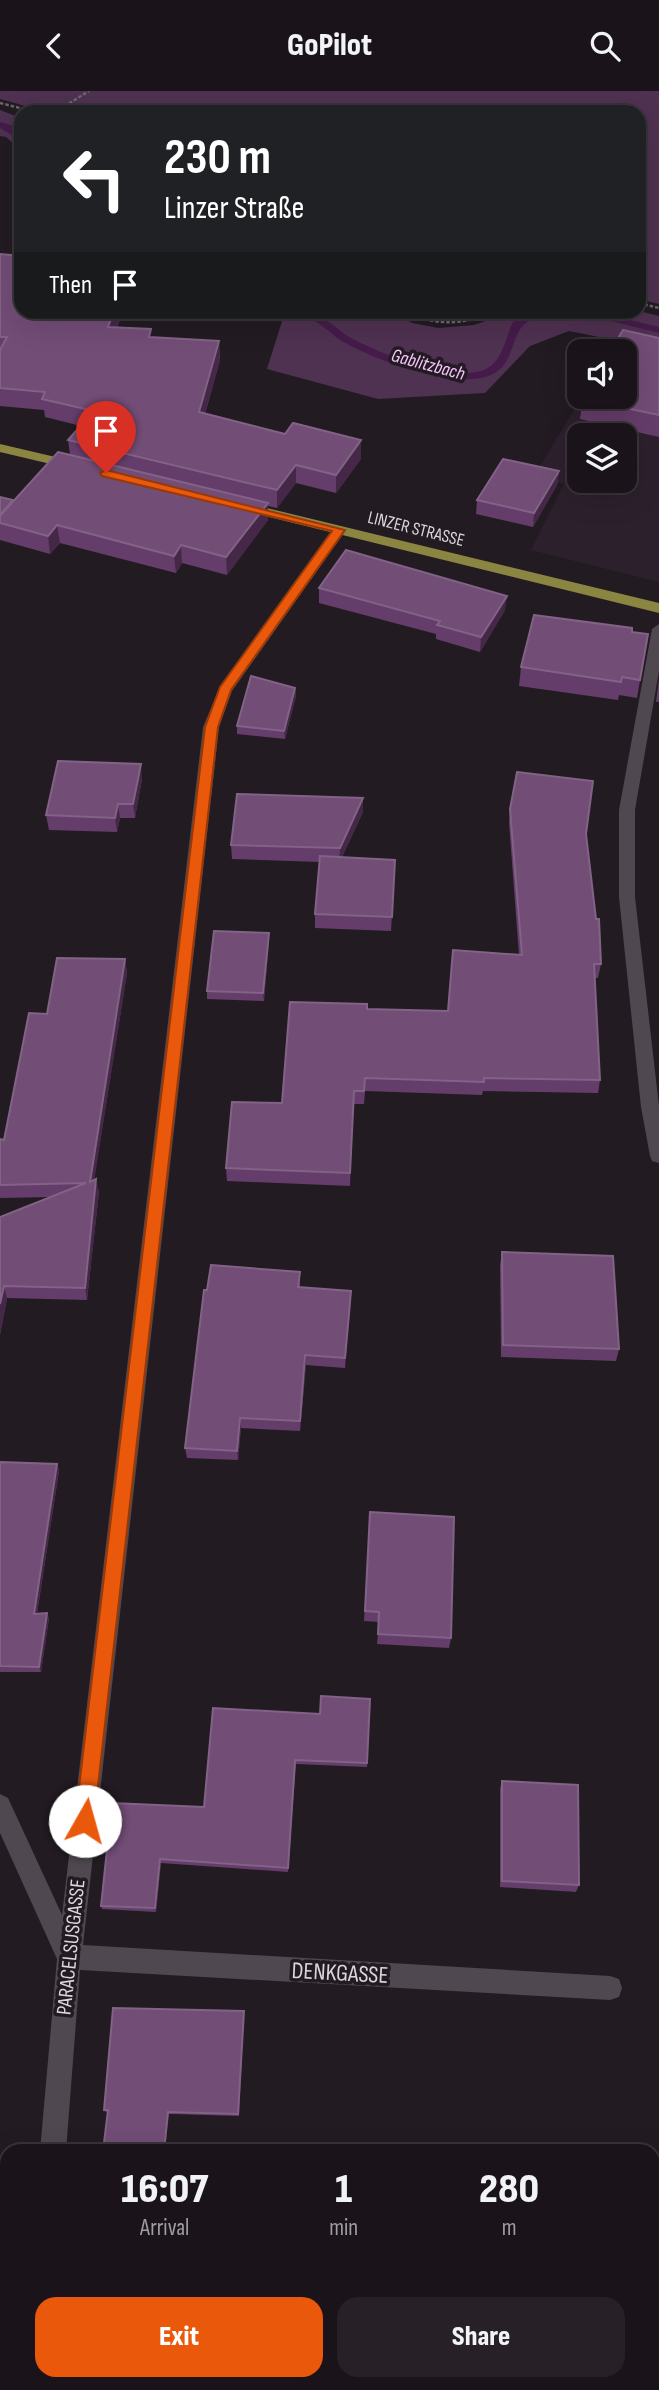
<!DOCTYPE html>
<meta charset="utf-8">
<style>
body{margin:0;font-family:"Sofia Sans Condensed",sans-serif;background:#272127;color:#f1f3f6;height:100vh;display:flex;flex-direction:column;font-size:26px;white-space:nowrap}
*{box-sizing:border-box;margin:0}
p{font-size:23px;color:#9f9ea2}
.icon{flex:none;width:38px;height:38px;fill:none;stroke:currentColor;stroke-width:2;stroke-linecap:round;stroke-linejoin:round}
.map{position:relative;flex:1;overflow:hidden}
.drawer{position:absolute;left:0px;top:2053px;width:660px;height:247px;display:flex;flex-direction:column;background:#1a141a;border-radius:21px 21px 0 0;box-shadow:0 7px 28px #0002,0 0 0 2px #383339}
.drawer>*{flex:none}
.top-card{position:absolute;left:14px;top:14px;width:632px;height:214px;border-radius:21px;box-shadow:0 7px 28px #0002,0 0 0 2px #383339;background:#202124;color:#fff;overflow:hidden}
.buttons{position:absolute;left:567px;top:248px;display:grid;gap:14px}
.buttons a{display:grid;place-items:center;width:70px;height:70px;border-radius:14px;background:#1a141a;box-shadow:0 7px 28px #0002,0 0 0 2px #383339;font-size:35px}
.pin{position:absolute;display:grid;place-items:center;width:60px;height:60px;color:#fff;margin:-72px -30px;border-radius:50% 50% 50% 0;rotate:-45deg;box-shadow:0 0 7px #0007}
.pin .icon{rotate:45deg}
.me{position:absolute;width:77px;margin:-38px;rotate:7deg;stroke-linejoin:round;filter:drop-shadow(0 0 5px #0008)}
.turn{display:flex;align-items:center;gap:24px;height:147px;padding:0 35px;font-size:32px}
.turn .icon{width:91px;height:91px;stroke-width:2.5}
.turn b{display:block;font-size:49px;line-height:60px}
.then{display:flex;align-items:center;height:66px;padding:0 35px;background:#0003;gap:14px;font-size:26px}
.eta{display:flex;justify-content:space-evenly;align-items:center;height:119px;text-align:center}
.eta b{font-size:42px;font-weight:800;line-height:49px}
.cta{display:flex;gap:14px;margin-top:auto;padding:14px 35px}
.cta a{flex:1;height:80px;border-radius:21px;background:#ea580c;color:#fff;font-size:28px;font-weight:800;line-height:80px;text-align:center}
.cta a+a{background:#272127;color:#f1f3f6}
header{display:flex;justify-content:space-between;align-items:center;height:91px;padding:0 35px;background:#1a141a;font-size:32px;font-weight:800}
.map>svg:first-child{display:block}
</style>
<header><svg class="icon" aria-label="back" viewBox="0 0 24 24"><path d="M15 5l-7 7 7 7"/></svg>GoPilot<svg class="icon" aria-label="search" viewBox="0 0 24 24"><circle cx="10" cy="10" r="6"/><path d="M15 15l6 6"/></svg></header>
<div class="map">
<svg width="659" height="2299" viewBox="0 0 659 2299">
<rect width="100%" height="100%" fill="#221b22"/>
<path fill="#2c202d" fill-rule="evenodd" d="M617 249 659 258V491L531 459 564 393 534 385 582 306H625V261H610ZM579 345H625V390H579Z"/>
<path fill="#4f3151" d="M0 0H659V213L639 208V21H47L0 8Z
M0 19 21 27V59L6 46 0 45Z
M639 220 659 225V258L569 240 530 255 485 302 378 308 267 278 283 227 245 221H393L412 232 438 237 474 234 512 221Z"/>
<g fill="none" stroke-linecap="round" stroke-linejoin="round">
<path fill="#451b4a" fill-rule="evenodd" d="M0 31 11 34 21 42V49L0 37Z
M286 220C298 220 307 221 318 225 330 230 338 239 349 246 375 261 467 298 492 274 504 263 506 245 513 231L534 220H548C540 226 526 229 521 237 511 251 512 272 495 282 461 302 374 269 342 250 333 245 326 236 316 231 307 226 295 226 286 220Z
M572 220H592L659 236V242Z"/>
<path stroke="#6c666c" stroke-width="2.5" stroke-dasharray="3.5 2" stroke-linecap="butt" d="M0 12 36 21
M55 21 89 0
M639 212 659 217
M404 220C435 235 463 235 494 220"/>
<path fill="#4f4850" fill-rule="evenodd" d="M659 533V580L635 719V806L659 1015V1072L652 1070 650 1065 641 1016 619 806V719L652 538Z"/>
<path fill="#4f4850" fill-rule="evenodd" d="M339 435 346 439 232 600 219 636 83 1854 610 1885 619 1888 622 1897 619 1906 610 1909 80 1879 66 2060H40L57 1868 0 1742V1703L8 1707 62 1824 203 636 220 596 334 436Z
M19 2292H47V2299H19Z"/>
<path fill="#8a8541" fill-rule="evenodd" d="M0 353 81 372 83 375 76 379 0 361Z
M242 411 659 512V522L237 418V412Z"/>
</g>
<path fill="#653d6a" d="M0 163 21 220H123L117 237 152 247 219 250 220 269 205 323 361 368 336 402 296 392 277 417 268 415V429L227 484 182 472 176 482 60 452 50 463 0 449V406L14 410 70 364 68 349 81 335 45 326 44 319 0 315Z
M659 247V346L580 328 583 308Z
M559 380 557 394 533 436 476 423 477 409Z
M319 497 505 519 480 561 436 548V543L319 512Z
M632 541 648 543 637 607 619 604 618 609 519 595 521 576Z
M659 588V611H656Z
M295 597 296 605 285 648 237 643V635Z
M142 688 135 727H120L117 741 49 739 46 724Z
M510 718 586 743 601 873 598 887H594L600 989 598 1002 483 1000 482 1004 365 1000 364 1013H353L350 1095 227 1090 226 1077 282 1012 367 918 448 920 519 864 509 732Z
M363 721 342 766 395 769 391 840 315 837V823L320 771 232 768 231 754Z
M269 850 264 910 207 908V900Z
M125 868 127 882 94 1089 99 1101 87 1209 7 1207 0 1244V1126L51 1106 0 1107V1048L4 1049 47 923Z
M502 1161 619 1258 616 1270 501 1266 500 1174Z
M300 1181V1196L351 1200 345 1277 306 1274 300 1340 241 1337 238 1369 187 1367 185 1357 207 1199Z
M0 1371 57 1373 59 1380 37 1523 49 1527 41 1581H0Z
M370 1421 451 1547 449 1557 377 1553 379 1531 364 1530Z
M370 1608 367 1676 296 1673 288 1781 161 1772 156 1821 102 1818 101 1815 204 1716 320 1623Z
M502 1690 579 1794 576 1801 500 1796V1697Z
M244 1920 239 2025 106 2021 104 2019Z"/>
<path fill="#452848" d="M114 220H123L110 255 108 236Z
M219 250 220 269 200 340 199 321Z
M361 349V368L336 402V384Z
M296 374V392L277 417V399Z
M559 380 557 394 533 436 534 422Z
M268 412V429L227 484 226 466Z
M57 434 60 452 50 463 48 445Z
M181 454 182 472 176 482 174 465Z
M507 505 505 519 480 561 481 546Z
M295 597 296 605 285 648 284 640Z
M141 673 142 688 135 727 133 713Z
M363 707V721L339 772 340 757Z
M118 713 120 727 117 741 115 727Z
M269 842V850L264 910 263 902Z
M125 868 127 882 92 1103 90 1091Z
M96 1088 99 1101 87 1209 85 1197Z
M4 1195 7 1207 0 1244V1213Z
M351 1200V1211L345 1277V1267Z
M305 1264 306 1274 300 1340V1330Z
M240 1327 241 1337 238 1369 237 1360Z
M57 1373 59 1380 36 1528 34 1523Z
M47 1522 49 1527 41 1581 39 1576Z
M160 1768 161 1772 156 1821 155 1817Z
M244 1920V1923L239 2025 238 2023Z
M168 2021 169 2023 165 2060H164Z"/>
<path fill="#724d76" stroke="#826286" stroke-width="2" d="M0 163 21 165V220H114L108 236 151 238 149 246 219 250 199 321 285 343 293 332 361 349 336 384 296 374 277 399 68 349 94 320 42 308 45 301 0 297V259L7 246H0Z
M623 239 659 247V324L583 308 584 306H625V261H610Z
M58 361 268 412 226 466 181 454 174 465 57 434 48 445 0 432V425Z
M503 368 559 380 534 422 477 409Z
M0 406 13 409 0 424Z
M346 459 507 505 481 546 437 534 440 530 319 497Z
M534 524 632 537V541L648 543 640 589 622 586 621 591 521 576Z
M251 585 295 597 284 640 237 635Z
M58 670 141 673 133 713H118L115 727 46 724Z
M517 681 593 690 586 743 596 828H599L601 873H594L600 989 484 987V991L365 987 364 1000H354L350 1082 226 1077 232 1011 282 1012 290 911 367 913V918L448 920 453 859 522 864 510 718Z
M237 703 363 707 340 757 231 754Z
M320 765 395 769 392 826 315 823Z
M214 840 269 842 263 902 207 900Z
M57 867 125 868 90 1091 96 1088 85 1197 4 1195 0 1213V1126L86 1092 0 1094V1048L4 1049 29 922 47 923Z
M502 1161 613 1165 619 1258 503 1254Z
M211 1174 300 1181 298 1196 351 1200 345 1267 305 1264 300 1330 240 1327 237 1360 185 1357 204 1199H207Z
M0 1371 57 1373 34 1523 47 1522 39 1576 0 1575Z
M370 1421 454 1426 451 1547 378 1543 379 1521 365 1520Z
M321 1605 370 1608 367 1672 295 1669 288 1777 160 1768 155 1817 101 1815 112 1712 204 1716 213 1617 320 1623Z
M502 1690 578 1694 579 1794 502 1790Z
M113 1917 244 1920 238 2023 168 2021 164 2060H103L108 2019H104Z
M152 2292H390V2299H151Z
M504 2292H577V2299H504Z"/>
<path fill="#ea580c" stroke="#983908" stroke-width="2" d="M106 379 345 439 231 599 218 636 94 1730 92 1737 85 1739 78 1737 75 1730 205 636 220 596 332 440 102 385 100 382Z"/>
<g text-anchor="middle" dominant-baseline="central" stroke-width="7" stroke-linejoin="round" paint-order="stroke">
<g font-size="18" fill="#dbd6db" stroke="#221b22">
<text transform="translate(416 438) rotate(14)">LINZER STRASSE</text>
</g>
<g font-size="19" font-style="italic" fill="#fac3ff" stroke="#221b22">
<text transform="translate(428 274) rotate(15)">Gablitzbach</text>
</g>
<g font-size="21" fill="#dbd6db" stroke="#221b22">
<text transform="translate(71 1856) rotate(-84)">PARACELSUSGASSE</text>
</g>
<g font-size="24" fill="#dbd6db" stroke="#221b22">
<text transform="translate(340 1882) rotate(3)">DENKGASSE</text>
</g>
</g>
</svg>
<div class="buttons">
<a><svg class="icon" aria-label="sound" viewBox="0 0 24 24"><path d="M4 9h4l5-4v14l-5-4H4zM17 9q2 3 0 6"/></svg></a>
<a><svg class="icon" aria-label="layers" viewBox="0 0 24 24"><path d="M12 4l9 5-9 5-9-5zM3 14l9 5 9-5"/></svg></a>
</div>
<div class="pin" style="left:106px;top:382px;background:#d93025"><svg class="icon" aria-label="arrive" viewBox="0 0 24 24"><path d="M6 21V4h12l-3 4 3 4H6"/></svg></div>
<svg class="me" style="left:85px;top:1730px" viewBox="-20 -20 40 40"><circle r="19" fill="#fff"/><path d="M0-13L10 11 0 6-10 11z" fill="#ea580c"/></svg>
<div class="top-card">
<div class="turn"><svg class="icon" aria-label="left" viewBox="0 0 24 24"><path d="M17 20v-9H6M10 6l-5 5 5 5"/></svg><div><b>230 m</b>Linzer Straße</div></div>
<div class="then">Then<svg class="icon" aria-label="arrive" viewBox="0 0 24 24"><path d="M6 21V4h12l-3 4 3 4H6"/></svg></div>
</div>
<section class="drawer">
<div class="eta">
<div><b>16:07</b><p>Arrival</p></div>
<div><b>1</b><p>min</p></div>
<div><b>280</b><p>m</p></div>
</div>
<div class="cta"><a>Exit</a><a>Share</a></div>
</section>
</div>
